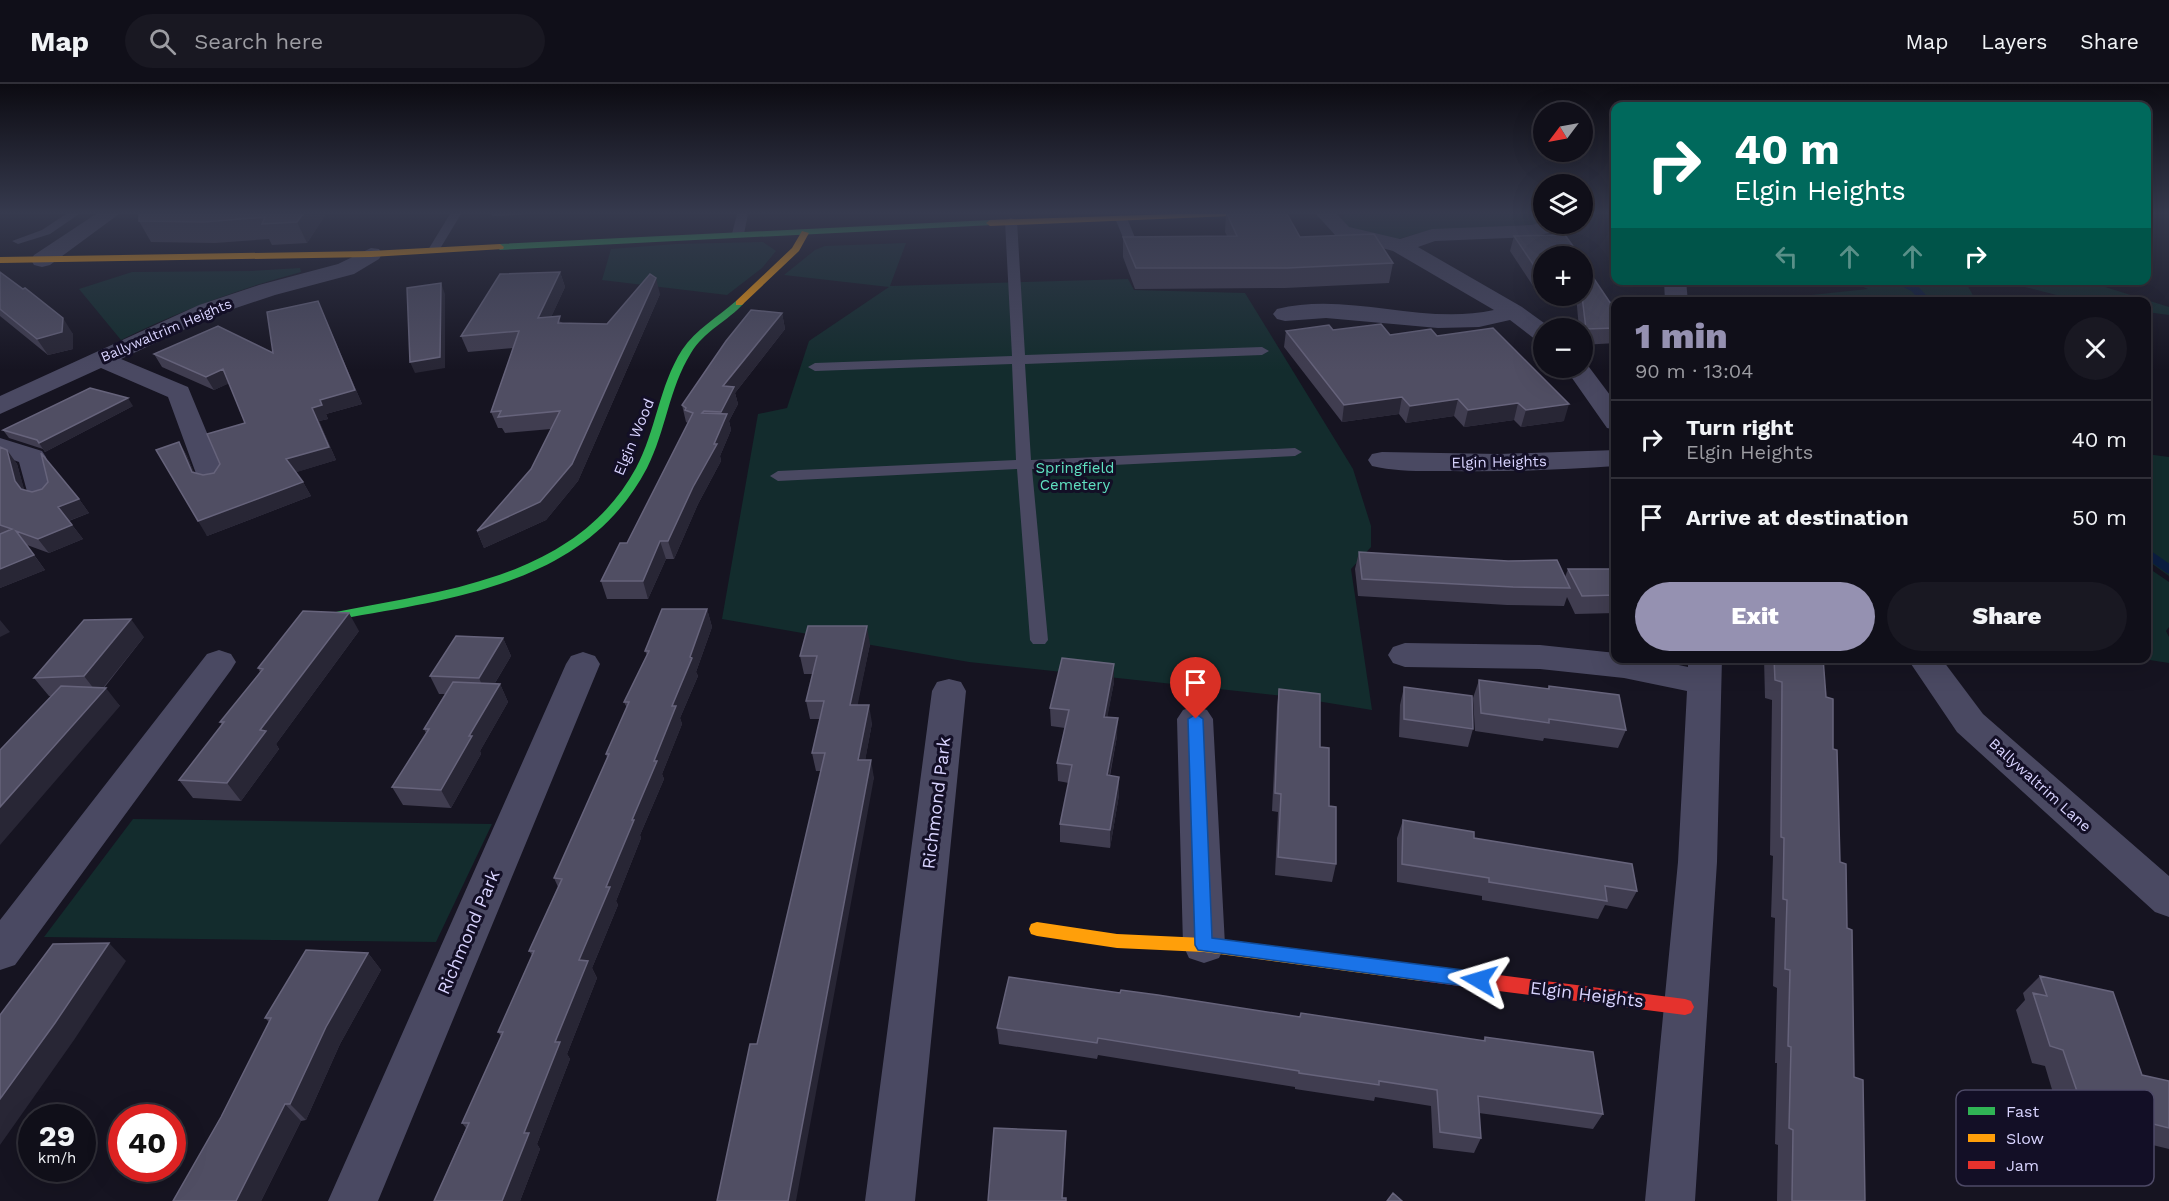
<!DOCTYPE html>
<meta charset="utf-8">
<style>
body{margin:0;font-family:"Work Sans",sans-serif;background:#191822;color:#f1f3f6;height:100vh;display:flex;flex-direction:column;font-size:22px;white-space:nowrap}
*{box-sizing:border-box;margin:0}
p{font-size:20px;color:#9c9ca2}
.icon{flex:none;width:33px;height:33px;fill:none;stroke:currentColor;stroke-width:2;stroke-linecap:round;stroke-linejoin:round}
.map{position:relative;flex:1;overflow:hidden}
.panel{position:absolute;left:1611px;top:213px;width:540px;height:366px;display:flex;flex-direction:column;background:#100f19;border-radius:12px;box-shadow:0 6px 24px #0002,0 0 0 2px #302f38}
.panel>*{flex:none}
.top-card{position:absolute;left:1611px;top:18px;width:540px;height:183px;border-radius:12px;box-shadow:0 6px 24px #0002,0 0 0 2px #302f38;background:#00695c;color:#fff;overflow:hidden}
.needle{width:39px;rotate:238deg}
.buttons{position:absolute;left:1533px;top:18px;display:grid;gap:12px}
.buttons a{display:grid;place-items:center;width:60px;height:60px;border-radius:50%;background:#100f19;box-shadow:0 6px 24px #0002,0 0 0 2px #302f38;font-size:30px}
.speed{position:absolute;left:18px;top:1020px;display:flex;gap:12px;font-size:30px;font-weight:700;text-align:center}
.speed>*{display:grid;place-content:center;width:78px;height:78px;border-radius:50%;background:#100f19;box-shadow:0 6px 24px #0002,0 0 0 2px #302f38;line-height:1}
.speed small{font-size:15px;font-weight:400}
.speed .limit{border:9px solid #d22;background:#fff;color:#111}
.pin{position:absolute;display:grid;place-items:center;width:51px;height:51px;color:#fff;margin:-62px -26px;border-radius:50% 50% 50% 0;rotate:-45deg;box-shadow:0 0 6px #0007}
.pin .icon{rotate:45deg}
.me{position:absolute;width:66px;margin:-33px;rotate:277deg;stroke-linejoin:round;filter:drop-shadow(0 0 4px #0008)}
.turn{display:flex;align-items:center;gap:21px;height:126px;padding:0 24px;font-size:27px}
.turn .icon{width:78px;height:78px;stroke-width:2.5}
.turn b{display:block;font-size:42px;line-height:51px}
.lanes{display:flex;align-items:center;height:57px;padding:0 24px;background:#0003;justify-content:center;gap:30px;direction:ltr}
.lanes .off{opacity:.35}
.round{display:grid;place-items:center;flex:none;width:63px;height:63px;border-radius:32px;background:#191822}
.head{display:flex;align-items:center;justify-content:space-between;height:102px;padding:0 24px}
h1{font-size:36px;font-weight:800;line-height:45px;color:#9591b1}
.button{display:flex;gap:12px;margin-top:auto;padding:12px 24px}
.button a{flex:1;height:69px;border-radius:36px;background:#9591b1;color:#fff;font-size:24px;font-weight:800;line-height:69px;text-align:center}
.button a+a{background:#191822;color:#f1f3f6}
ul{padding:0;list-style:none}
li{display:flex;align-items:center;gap:18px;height:78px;padding:0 24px;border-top:2px solid #302f38}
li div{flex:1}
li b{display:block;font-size:22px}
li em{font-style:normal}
header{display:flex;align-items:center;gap:36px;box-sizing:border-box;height:84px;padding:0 30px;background:#100f19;border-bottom:2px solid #302f38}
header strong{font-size:28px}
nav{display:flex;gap:33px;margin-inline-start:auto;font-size:21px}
.search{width:420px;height:54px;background:#191822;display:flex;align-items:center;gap:15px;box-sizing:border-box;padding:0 21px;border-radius:33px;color:#9c9ca2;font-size:22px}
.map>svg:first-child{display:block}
</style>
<header>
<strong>Map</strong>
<div class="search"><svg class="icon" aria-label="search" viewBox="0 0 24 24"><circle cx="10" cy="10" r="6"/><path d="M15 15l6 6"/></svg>Search here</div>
<nav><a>Map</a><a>Layers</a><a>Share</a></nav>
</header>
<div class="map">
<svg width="2169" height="1117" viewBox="0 0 2169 1117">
<rect width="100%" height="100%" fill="#161421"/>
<path fill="#132c2d" d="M1345 130H1543L1544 140 1430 146 1398 155 1356 151 1341 135Z
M763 158 776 167 762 184 727 211 602 196 611 165 675 160Z
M906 159 890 202 1128 195 1134 206 1245 209 1353 385 1371 442V463L1351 485 1372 626 1292 613 969 578 722 535 758 330 787 324 809 257 889 203 784 191 815 166 825 162Z
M300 184 301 188C238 205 179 227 121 256L79 205 132 188 250 187Z
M1965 197 1976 217 1787 218 1783 214 1868 205 1850 197Z
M2001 197H2086L2169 223V231L2147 228 2146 218 2080 217Z
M2146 370 2169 373V492L2147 476Z
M2147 483 2169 498V543L2166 547 2169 553V579L2143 575 2146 574Z
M133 735 492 740 436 858 44 853Z"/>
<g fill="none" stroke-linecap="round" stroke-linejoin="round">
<path stroke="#0b1e41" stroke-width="8" d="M1898 196 1914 204 1927 218"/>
<path stroke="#0b1e41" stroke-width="9" d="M2146 469 2169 485"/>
<path fill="#4a4962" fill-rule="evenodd" d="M66 130H79L50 150 18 160 12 157 42 146Z
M450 130H461L438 168H430L428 166Z
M737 130H748L744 150 738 153 732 150Z
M1121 131 1127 134 1140 166 1138 168H1130L1128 166 1115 134Z
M1011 134 1017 137 1025 271 1262 263 1269 267 1262 271 1025 280 1031 376 1295 364 1302 368 1295 372 1032 385 1048 556 1045 560H1033L1030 556 1017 385 778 397 770 392 778 387 1016 376 1012 280 815 287 808 283 815 279 1012 272 1005 137Z"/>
<path fill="#4a4962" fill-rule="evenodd" d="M96 130H119L50 181 42 183 34 181 31 176 34 171Z
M1316 130H1337L1349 143 1400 155 1432 145 1531 141 1544 138 1575 140 1572 144 1531 153 1435 157 1418 163 1522 223 1551 244H1544V258L1536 256 1510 236 1479 243 1438 244 1326 234 1285 237 1277 235 1273 230 1277 225C1348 207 1422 242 1494 226L1393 167 1335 151Z
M371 164 379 165 382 170 379 175 354 190 275 211 215 231 121 275 188 303 226 395 222 401 212 403 202 401 198 395 168 313 101 284 0 330V312L199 221 259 201 338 180Z
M1664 196H1686L1688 218H1665Z
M1582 278 1586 279 1616 319V346L1607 344 1565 284H1582Z
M0 354 42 367 46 373 56 411 52 417 42 420 32 417 28 411 19 378 0 371Z
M1616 366V382C1560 386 1505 388 1450 387 1425 387 1397 388 1372 382L1368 376 1372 370 1382 368 1499 370Z
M1405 559 1540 561 1616 569V574H1646L1688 583V574H1722L1717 778 1695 1117H1645L1678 778 1687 607 1624 594 1540 585 1405 583 1393 579 1388 571 1393 563Z
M219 566 231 570 236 578 231 586 15 881 0 886V836L207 570Z
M583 568 595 572 600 580 378 1117H328L566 580 571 572Z
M1907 574H1941L1983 630 2169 792V833L2155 828 1957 648Z
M949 595 961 598 966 607 915 1117H865L932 607 937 598Z
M1195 622 1207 626 1213 635 1225 861 1219 874 1204 879 1189 874 1183 861 1177 635 1183 626Z"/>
<path fill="#30b455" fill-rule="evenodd" d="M990 136 993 137V141L500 166 496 163 500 160Z
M736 217 744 219C728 237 704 247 691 269 669 304 666 347 647 384 587 499 457 514 341 535L336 534 334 531 336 528 341 527C450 506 577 492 636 384 656 347 659 302 682 266 696 245 718 233 736 217Z"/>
<path fill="#ff9f0a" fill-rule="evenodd" d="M1175 130H1235L1231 132 990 142 986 139 990 136Z
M802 147 809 149 799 167 742 221H736V217L792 164Z
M500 160 504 163 503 165 371 173 0 179V173L371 167Z
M1037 838 1117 850 1204 854 1421 881 1427 884 1430 889 1427 894 1421 897 1204 868 1117 864 1037 852 1031 850 1029 845 1031 840Z"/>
<path fill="#e5322d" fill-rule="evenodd" d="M1421 881 1685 915 1691 917 1694 923 1691 929 1685 931 1421 897 1415 894 1412 889 1415 884Z"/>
</g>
<path fill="#403d50" d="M139 130H326L307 159 272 161 269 155 215 159 151 158 139 137Z
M492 130H539L492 132Z
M1226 130H1287L1300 153 1393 179 1389 199 1285 204 1135 205 1123 173V153L1227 152 1225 148Z
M1514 152 1544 172V207L1537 208 1510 167Z
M0 188 73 250V265L48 271 0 232Z
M560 188 565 203 551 233 563 239 607 240 660 210 578 397 546 436 484 464 477 447 531 385 551 345 505 349 502 344H498L491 328 513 264 468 268 461 252Z
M1576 212H1582L1609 217 1616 225V259L1582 261V244H1579Z
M318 217 362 320 326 330 328 335 319 337 336 376 296 388 303 398 311 412 207 452 179 358 187 372 194 389 203 391 214 389 245 339 229 299 214 306 162 283 154 270 273 269Z
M782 229 785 245 735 309 738 320 729 337 731 346 720 372 721 377 698 420 674 475H666L648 515H607L601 497 627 459 688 339 686 338 682 321Z
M1333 246 1390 251 1437 252 1564 337 1521 343 1514 336 1464 343 1454 332 1406 339 1399 330 1342 338 1284 263 1286 247Z
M133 322 45 368 43 365 9 354 3 346Z
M0 363 7 366 17 380 24 406 32 408 79 415 89 429 69 437 83 455 49 469 27 461 45 486 0 504Z
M1359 468 1565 493 1568 485H1616V529L1575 530 1567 513 1564 522 1507 521 1358 512 1355 485Z
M707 525 712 543 696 588 698 592 680 634 682 640 662 690 664 695 640 751 641 754 616 817 618 821 592 884 597 894 567 970 570 975 537 1060 540 1065 520 1117H434L466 1044 462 1039 501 952 498 948 532 871 529 867 558 803 554 794 607 674 606 670 627 624 624 618 647 571 645 567Z
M359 547 276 660 279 665 241 717 193 714 179 696 222 641 220 638 260 588 258 584Z
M144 553 104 604 120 622 49 612 34 594Z
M503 554 511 572 495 599 500 600 508 618 480 667 481 670 451 724 403 721 392 703 426 649 424 645 445 610H439L430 592Z
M870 560 857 621 872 639 865 676 874 694 757 960 821 687H816L812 669 820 635H810L806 617 813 590H804L800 572Z
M1764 574H1823L1826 613 1833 665 1840 778 1847 844 1854 993 1865 1117H1777L1778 1061 1775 1060 1777 979H1775L1777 904 1773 902 1775 834 1771 833 1773 772 1770 771 1772 616 1765 614Z
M1479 596 1548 605 1549 602 1626 646 1618 664 1544 654 1543 657 1475 647 1473 614Z
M1114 598 1107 633 1117 652 1110 692 1119 711 1110 764 1060 758V740L1069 699 1058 697 1057 679 1065 644 1051 642 1050 624Z
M1404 603 1473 645 1468 663 1399 653 1400 621Z
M1279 605 1320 663 1329 722 1336 780 1332 798 1275 791 1278 728 1272 727 1277 623Z
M1403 736 1474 754 1637 807 1627 825 1605 821 1598 835 1482 816V812L1397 798V754Z
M368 869 381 886 340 960 306 1036 301 1037 261 1117H173L221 1033 269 938 265 934Z
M2040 892 2142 991 2169 997V1065L2062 1039 2045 982 2032 979 2016 926 2025 916 2023 909Z
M1120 909 1300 933 1301 929 1483 957 1485 953 1603 1030 1593 1045 1479 1029 1481 1054 1474 1069 1433 1064 1431 1022 1375 1013 1374 1017 1295 1005V1003L1098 971 1097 975 999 960 997 944Z"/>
<path fill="#282635" d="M303 130H326L307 159 297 138Z
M560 188 565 203 544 249 538 234Z
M656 194 660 210 578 397 546 436 484 464 477 447 540 418Z
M441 199 445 210V284L415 289 410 278Z
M318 217 362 320 326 330 328 335 319 337 336 376 294 389 286 375 312 324 320 316Z
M782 229 785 245 735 309 738 320 729 337 731 346 720 372 721 377 698 420 674 475 668 457 723 338 721 328 723 302Z
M63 234 73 250V265L48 271 37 255Z
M223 285 230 299 214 306 206 293Z
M1402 313 1399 330 1342 338 1344 321Z
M128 314 133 322 45 368 39 359Z
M1458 315 1454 332 1406 339 1410 322Z
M1518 319 1514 336 1464 343 1468 326Z
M1569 320 1564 337 1521 343 1526 326Z
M179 358 187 372 200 402 192 388Z
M7 366 17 380 26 412 15 397Z
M303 398 311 412 207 452 198 437Z
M79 415 89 429 68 437 58 423Z
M72 441 83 455 49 469 38 455Z
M16 447 45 486 0 504V485Z
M660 457 666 475 648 515 643 497Z
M707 525 712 543 696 588 698 592 680 634 682 640 662 690 664 695 640 751 641 754 616 817 618 821 592 884 597 894 567 970 570 975 537 1060 540 1065 520 1117H502L524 1049 555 958 579 876 654 677 672 622Z
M349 529 359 547 276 660 279 665 241 717 227 699 260 646Z
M131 535 144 553 98 610 84 592Z
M0 536 10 548 0 553Z
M867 542 870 560 854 639 850 621Z
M503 554 511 572 487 612 479 594Z
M1114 580V598L1104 651V633Z
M500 600 508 618 480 667 481 670 451 724 441 706 469 652Z
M106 604 120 622 0 761V723Z
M869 621 872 639 862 694 858 676Z
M1118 634 1117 652 1106 709 1107 691Z
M871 676 874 694 796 1117H788Z
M1119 693V711L1110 764V746Z
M109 859 126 877 74 956 0 1061V1015Z
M368 869 381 886 340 960 306 1036 290 1020 326 943Z
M285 1020 301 1037 261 1117H236Z
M1066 1047V1062L1063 1117H1062Z"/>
<path fill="#504e63" stroke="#66637b" stroke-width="1.5" d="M139 130H303L297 138 262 140 265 133 204 138 139 137Z
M1227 130H1287L1300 153 1374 150 1393 179 1287 184H1136L1123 153 1237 152Z
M1565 151 1580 172H1544V192H1541L1514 152Z
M1582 177 1609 217 1616 225V244L1586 245 1582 212Z
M0 188 23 205 25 204 63 234 62 248 37 255 0 225Z
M560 188 538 234 560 232 558 239 607 240 650 190 656 194 572 380 540 418 477 447 531 385 560 327 498 333 501 327 491 328 519 247 461 252 500 190Z
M441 199 440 273 410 278 407 204Z
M318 217 355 306 320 316 322 321 312 324 329 363 286 375 303 398 198 437 156 366 179 358 192 388 203 391 214 389 220 380 207 350 245 339 223 285 206 293 154 270 218 242 273 269 267 228Z
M751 226 782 229 723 302 734 303 721 328 704 327 702 329 727 330 714 360H717L693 403 668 457H660L643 497H601L620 459H627L693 329 685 326 686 324 682 321 726 257Z
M1381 240 1390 251 1431 245 1437 252 1493 244 1569 320 1526 326 1518 319 1468 326 1458 315 1410 322 1402 313 1344 321 1286 247 1329 241 1333 246Z
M90 304 128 314 39 359 37 356 3 346Z
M0 363 7 366 15 397 21 405 32 408 42 405 48 398 41 369 79 415 58 423 72 441 38 455 16 447 34 471 0 485V450L12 445 0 441Z
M1359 468 1508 477 1557 476 1570 504 1513 503 1362 495Z
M1568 485H1616V511L1582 512Z
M662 525H707L690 573 692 574 672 622H676L654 677H657L632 736H634L606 803H610L579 876 588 877 555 958H560L524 1049H529L502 1117H434L469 1039H462L503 948H498L534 867H529L562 795 554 794 609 670H606L629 618H624L649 567H645Z
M303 527 349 529 260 646 266 647 227 699 179 696 224 638H220L263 585 258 584Z
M131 535 84 592 34 594 84 536Z
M808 542H867L850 621H869L858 676H871L788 1117H717L750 960H757L825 669H812L824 617H806L817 572H800Z
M456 552 503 554 479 594 430 592Z
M1062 574 1114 580 1104 633 1118 634 1107 691 1119 693 1110 746 1060 740 1072 681 1057 679 1069 626 1050 624Z
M1774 574H1823L1826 613 1833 615V665L1837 666 1840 778 1846 780 1847 844 1852 846 1854 993 1863 996 1865 1117H1792L1793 1046 1789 1044 1791 963 1788 962 1790 886 1785 885 1787 816 1783 815 1784 754 1781 753 1782 598 1775 596Z
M1479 596 1549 605V602L1619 611 1626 646 1549 635V639L1481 629Z
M453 598 500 600 469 652H472L441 706 392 703 429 645H424Z
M61 602 106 604 0 723V666Z
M1404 603 1472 612 1473 645 1404 635Z
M1279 605 1320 610V663L1329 664V722L1336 723V780L1278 773 1281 710 1275 709Z
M1403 736 1474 748V754L1632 780 1637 807 1605 802 1607 817 1489 798V794L1402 780Z
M109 859 55 939 0 1015V931L53 860Z
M306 866 368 869 326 943 290 1020H285L236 1117H173L221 1033 271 934H265Z
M2040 892 2113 908 2142 991 2169 997V1044L2082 1022 2063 966 2050 962 2033 909 2047 912Z
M1009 893 1120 909 1121 906 1158 911 1300 933 1301 929 1485 957V953L1593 968 1603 1030 1478 1012 1481 1054 1440 1048 1437 1006 1379 997V1001L1299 989V987L1098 954 1097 959 997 944Z
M994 1044 1066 1047 1062 1114H1066V1117H988Z
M1393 1109 1402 1117H1387Z"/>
<linearGradient id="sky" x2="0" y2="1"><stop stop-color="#0c0b12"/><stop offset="0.45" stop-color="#363a4e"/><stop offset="1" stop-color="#363a4e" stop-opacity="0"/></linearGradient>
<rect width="2169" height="286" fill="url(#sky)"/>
<path fill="#1a73e8" stroke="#114b97" stroke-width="1.5" d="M1196 630 1203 635 1212 854 1479 888 1485 891 1488 896 1485 902 1479 904 1198 866 1195 861 1188 635Z"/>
<g text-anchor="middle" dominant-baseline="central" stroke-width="6" stroke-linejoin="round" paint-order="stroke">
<g font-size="14" fill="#d9d4ff" stroke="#130f26">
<text transform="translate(166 246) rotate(-23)">Ballywaltrim Heights</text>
</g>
<g font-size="15" fill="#d9d4ff" stroke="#130f26">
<text transform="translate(634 353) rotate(-67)">Elgin Wood</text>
<text transform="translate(1499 378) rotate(-1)">Elgin Heights</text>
<text transform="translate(2040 701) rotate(42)">Ballywaltrim Lane</text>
</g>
<g font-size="15" fill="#5fe0c0" stroke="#130f26">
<text x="1075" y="384">Springfield<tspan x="1075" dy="17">Cemetery</tspan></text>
</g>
<g font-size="18" fill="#d9d4ff" stroke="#130f26">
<text transform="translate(936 719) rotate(-83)">Richmond Park</text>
<text transform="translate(468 848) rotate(-67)">Richmond Park</text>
<text transform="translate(1587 910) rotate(7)">Elgin Heights</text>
</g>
</g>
<rect x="1956" y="1006" width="198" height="96" rx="9" fill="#130f26" stroke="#4e4a67" stroke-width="1.5"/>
<rect x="1968" y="1023" width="27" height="8" fill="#30b455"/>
<rect x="1968" y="1050" width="27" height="8" fill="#ff9f0a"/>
<rect x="1968" y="1077" width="27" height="8" fill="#e5322d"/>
<g font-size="16" fill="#d9d4ff">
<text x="2006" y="1033">Fast</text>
<text x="2006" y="1060">Slow</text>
<text x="2006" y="1087">Jam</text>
</g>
</svg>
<div class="buttons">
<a><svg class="needle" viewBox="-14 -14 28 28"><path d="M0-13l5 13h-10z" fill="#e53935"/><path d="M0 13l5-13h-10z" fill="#9c9ca2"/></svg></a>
<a><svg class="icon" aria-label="layers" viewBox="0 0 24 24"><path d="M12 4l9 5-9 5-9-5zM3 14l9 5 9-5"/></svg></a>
<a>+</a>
<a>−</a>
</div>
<div class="speed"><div>29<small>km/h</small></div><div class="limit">40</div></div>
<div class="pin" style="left:1196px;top:635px;background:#d93025"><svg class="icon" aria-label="arrive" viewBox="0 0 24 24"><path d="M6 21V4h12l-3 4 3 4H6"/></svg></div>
<svg class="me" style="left:1479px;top:896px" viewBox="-20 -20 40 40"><path d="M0-17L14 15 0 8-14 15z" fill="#1a73e8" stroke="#fff" stroke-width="4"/></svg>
<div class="top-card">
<div class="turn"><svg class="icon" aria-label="right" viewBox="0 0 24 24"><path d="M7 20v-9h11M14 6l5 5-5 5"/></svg><div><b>40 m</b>Elgin Heights</div></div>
<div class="lanes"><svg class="icon off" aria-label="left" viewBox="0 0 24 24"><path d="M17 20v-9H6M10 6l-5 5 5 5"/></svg><svg class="icon off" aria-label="ahead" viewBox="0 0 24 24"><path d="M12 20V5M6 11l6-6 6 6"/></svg><svg class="icon off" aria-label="ahead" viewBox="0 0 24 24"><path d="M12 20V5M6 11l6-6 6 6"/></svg><svg class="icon" aria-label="right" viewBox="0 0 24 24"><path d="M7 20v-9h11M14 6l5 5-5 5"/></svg></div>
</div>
<section class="panel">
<div class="head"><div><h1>1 min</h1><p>90 m · 13:04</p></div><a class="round"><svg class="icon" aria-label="close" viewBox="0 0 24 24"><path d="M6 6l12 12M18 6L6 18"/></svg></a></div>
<ul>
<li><svg class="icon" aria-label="right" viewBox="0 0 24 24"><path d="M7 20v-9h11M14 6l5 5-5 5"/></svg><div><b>Turn right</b><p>Elgin Heights</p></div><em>40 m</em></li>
<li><svg class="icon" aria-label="arrive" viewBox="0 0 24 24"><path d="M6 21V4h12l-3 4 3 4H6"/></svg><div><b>Arrive at destination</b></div><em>50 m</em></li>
</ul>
<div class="button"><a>Exit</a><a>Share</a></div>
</section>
</div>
